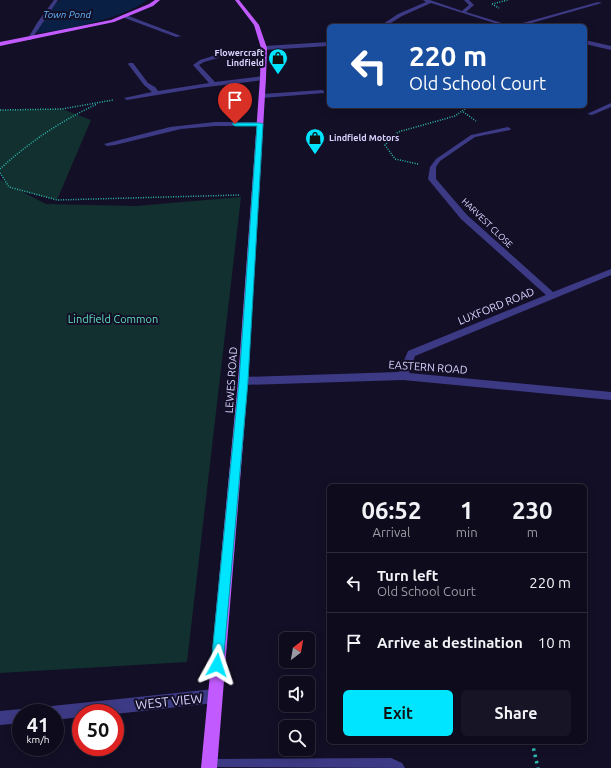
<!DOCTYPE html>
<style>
body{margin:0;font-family:Ubuntu,sans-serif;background:#171425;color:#f1f3f6;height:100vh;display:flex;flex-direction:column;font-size:15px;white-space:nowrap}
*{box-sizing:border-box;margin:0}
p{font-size:13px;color:#9b9ba3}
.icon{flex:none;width:22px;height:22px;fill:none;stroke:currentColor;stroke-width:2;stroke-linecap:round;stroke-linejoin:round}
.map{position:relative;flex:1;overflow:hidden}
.details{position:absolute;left:327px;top:484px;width:260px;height:260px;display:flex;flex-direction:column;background:#0e0b1c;border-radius:6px;box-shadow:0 2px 10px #0003,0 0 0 1px #2e2b3b}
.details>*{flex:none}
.hud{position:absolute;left:327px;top:24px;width:260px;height:84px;border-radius:6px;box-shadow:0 2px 10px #0003,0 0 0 1px #2e2b3b;background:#1a4fa0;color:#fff;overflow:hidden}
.needle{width:26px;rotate:31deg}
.buttons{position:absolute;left:279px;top:632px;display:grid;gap:8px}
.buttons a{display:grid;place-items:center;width:36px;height:36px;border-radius:6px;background:#0e0b1c;box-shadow:0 2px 10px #0003,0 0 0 1px #2e2b3b;font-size:20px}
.speed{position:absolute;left:12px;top:704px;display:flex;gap:8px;font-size:20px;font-weight:700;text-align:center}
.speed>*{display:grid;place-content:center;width:52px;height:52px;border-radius:50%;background:#0e0b1c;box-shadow:0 2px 10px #0003,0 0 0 1px #2e2b3b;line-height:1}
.speed small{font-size:10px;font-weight:400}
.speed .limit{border:6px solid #d22;background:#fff;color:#111}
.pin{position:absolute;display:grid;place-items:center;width:34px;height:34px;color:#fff;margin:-41px -17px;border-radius:50% 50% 50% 0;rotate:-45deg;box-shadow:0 0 4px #0007}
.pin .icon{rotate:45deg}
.me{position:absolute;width:44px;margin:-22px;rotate:5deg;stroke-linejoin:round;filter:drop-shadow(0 0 3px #0008)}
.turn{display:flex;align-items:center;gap:14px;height:84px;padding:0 16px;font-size:18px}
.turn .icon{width:52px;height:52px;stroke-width:2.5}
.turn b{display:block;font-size:28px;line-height:34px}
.eta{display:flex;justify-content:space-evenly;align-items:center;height:68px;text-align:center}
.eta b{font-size:24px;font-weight:600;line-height:28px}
.primary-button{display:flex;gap:8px;margin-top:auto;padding:8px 16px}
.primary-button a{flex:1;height:46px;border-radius:6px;background:#00e5ff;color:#111;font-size:16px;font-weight:600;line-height:46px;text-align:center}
.primary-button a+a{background:#171425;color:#f1f3f6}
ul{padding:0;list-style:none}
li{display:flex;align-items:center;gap:12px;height:60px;padding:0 16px;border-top:1px solid #2e2b3b}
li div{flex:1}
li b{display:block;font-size:15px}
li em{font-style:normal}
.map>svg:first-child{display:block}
</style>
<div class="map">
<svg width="611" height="768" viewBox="0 0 611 768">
<rect width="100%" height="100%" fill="#130f26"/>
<path fill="#12302f" d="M62 109 91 120 57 200 21 191 46 204 136 206 241 197 187 662 0 673V179L6 183 0 173V110Z"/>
<path fill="#0a1f44" d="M61 0H147C125 18 66 30 38 33L35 30 57 2Z"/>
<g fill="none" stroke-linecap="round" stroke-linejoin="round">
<path stroke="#2fb8b0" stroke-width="1.5" stroke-dasharray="1 1.5" stroke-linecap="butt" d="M492 4 499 8
M492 4 508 0
M469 106 462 111 476 121
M0 110 62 109 113 100
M418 164 395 159 385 145 398 132 455 116 462 111
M0 169C29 142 61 121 97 104
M0 173 9 187 57 200 240 195"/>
<path stroke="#2fb8b0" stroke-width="3.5" stroke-dasharray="2.5 4" stroke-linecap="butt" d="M532 742 538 768"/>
<path fill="#3d3a85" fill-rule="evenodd" d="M54 0H58L31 40H27L37 23Z
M423 0H430L462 11 469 5 464 0H469L474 5 466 12 512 26 598 2 602 3 521 26H504L431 3 402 16 386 26H380L398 14 426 2Z
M122 15H126L181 36 176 37 122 17Z
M585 40 611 46V50L585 44Z
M329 42V46L264 50 261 48 264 46Z
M216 55 219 57 218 58 204 62 199 65 215 82 263 76 266 78 263 80 199 88 127 100 124 98 152 92 144 85 128 64 129 63H133L148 83 155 87 158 91 209 83 193 65 200 60Z
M322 90 324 91V93L262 98 259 96 262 94Z
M611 103V107L592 115 587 114Z
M215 122H260L263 124 260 126H215L181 129 115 145 107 146 104 144 170 127Z
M508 127 511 129 510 130 475 137 440 161 436 167V179L467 215 553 292 611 269V275L415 356 409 373 611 392V400L403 380 243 385 239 384 238 381 239 378 243 377 399 372 408 351 546 295 461 219 428 179 430 167 436 159 471 135Z
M214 689 219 691 221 696 219 701 214 703 115 714 81 713V717L55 720V713H45L47 708 52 706Z
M21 709 26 711 27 713H21V723L0 725V711Z
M391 758 402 763 405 768 201 767 204 762 209 759Z"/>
<path fill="#c25bff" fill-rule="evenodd" d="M155 0H160L153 6 114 22 0 46V42L111 20 149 4Z
M235 0H239L259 25 267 48 266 78 248 381 217 768H201L238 381 260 78 261 48 254 25Z"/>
</g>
<path fill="#00e5ff" stroke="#0095a6" d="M233 123H260L263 124 248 381 223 665 221 669 217 671 213 669 211 665 239 381 257 126H235L232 124Z"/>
<defs>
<g id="shop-pin" transform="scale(1)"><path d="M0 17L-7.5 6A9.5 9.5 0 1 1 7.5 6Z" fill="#00e5ff" stroke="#130f26"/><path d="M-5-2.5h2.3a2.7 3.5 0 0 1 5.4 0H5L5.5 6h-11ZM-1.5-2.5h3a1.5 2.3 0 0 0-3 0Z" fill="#111"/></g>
</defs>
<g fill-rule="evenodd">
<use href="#shop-pin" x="278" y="58"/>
<use href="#shop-pin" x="315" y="138"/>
</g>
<g text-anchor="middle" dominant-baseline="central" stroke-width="4" stroke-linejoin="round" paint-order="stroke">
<g font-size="9" font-weight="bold" fill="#d9d4ff" stroke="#130f26" text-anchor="end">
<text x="264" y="53">Flowercraft<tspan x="264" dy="10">Lindfield</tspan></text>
<text x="329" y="138" text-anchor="start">Lindfield Motors</text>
</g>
<g font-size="9" fill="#d9d4ff" stroke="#130f26">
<text transform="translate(487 223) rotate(44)">HARVEST CLOSE</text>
</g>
<g font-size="10" font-style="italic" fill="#62b6ff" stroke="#130f26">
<text x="67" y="14">Town Pond</text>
</g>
<g font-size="11" fill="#d9d4ff" stroke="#130f26">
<text transform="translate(496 306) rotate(-22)">LUXFORD ROAD</text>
<text transform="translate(428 367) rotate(4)">EASTERN ROAD</text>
<text transform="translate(231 380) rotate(-86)">LEWES ROAD</text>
</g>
<g font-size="11" fill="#5fe0c0" stroke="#130f26">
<text x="113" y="319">Lindfield Common</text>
</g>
<g font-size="13" fill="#d9d4ff" stroke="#130f26">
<text transform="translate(169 701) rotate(-6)">WEST VIEW</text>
</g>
</g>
</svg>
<div class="buttons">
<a><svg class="needle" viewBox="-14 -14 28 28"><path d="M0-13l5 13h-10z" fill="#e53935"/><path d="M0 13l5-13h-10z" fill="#9b9ba3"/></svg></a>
<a><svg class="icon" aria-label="sound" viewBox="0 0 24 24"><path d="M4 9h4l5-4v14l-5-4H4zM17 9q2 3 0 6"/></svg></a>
<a><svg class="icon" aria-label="search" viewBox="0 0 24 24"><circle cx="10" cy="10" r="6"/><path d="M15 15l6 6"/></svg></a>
</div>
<div class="speed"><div>41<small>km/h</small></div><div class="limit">50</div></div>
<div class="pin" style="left:235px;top:124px;background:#d93025"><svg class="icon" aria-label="arrive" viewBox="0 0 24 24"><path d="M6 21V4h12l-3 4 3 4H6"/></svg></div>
<svg class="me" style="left:217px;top:665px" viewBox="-20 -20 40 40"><path d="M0-17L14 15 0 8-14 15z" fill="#00e5ff" stroke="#fff" stroke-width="4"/></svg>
<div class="hud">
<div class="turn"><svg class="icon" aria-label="left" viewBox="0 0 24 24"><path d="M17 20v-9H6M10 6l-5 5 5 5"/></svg><div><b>220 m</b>Old School Court</div></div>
</div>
<section class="details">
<div class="eta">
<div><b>06:52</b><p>Arrival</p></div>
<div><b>1</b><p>min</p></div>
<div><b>230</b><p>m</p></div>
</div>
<ul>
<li><svg class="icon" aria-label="left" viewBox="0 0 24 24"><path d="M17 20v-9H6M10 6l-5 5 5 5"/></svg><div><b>Turn left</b><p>Old School Court</p></div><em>220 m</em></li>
<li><svg class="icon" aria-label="arrive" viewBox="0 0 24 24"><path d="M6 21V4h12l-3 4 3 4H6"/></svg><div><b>Arrive at destination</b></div><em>10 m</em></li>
</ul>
<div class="primary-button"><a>Exit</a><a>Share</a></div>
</section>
</div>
